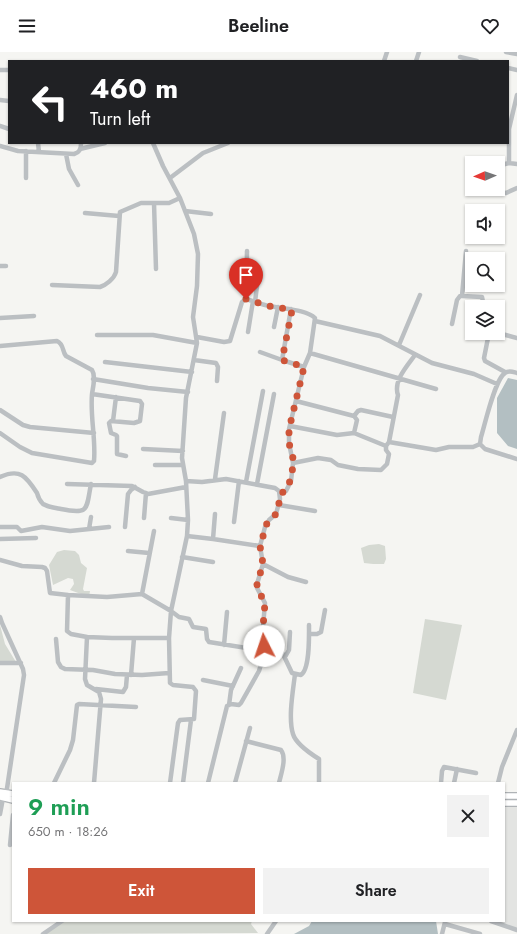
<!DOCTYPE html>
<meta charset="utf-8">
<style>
body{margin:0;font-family:Jost,sans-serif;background:#f2f2f2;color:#202124;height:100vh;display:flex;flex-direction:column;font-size:15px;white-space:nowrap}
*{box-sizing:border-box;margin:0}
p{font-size:13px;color:#757577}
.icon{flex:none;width:22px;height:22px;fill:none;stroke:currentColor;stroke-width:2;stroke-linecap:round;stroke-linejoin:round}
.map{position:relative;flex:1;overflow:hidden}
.sheet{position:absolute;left:12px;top:730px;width:493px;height:140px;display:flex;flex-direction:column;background:#fff;border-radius:0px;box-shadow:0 1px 3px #0004}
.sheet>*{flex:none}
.guide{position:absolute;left:8px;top:8px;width:501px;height:84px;border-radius:0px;box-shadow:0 1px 3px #0004;background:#202124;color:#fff;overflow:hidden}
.needle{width:26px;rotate:268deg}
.fabs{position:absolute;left:465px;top:104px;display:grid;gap:8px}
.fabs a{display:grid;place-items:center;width:40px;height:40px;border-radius:0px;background:#fff;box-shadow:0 1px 3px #0004;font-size:20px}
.pin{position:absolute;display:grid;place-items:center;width:34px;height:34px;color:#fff;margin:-41px -17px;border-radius:50% 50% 50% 0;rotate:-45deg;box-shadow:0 0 4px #0007}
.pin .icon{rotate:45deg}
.me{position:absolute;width:44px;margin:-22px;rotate:356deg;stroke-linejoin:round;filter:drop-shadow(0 0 3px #0008)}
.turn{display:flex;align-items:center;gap:14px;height:84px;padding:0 16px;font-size:18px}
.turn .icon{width:52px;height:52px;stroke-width:2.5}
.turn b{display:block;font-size:28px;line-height:34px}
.round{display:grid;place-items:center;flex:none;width:42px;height:42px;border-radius:0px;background:#f2f2f2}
.summary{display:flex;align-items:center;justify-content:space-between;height:68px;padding:0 16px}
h1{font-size:24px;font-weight:600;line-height:30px;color:#1e9e55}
.button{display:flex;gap:8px;margin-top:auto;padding:8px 16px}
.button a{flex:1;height:46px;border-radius:0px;background:#ce5539;color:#fff;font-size:16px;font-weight:600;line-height:46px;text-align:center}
.button a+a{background:#f2f2f2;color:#202124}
header{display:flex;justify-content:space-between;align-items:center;height:52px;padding:0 16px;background:#fff;font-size:18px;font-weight:600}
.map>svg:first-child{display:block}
</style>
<header><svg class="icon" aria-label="menu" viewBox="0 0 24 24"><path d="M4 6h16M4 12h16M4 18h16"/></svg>Beeline<svg class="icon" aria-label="heart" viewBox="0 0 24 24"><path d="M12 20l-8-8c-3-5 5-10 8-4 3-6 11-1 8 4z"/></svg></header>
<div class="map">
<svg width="517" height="882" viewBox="0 0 517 882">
<rect width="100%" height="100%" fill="#f5f5f2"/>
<path fill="#e3e4e2" d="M517 752V876L495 869H504V753Z"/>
<path fill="#d5d9d2" d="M379 492 385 494 386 507 384 512H373L364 511 361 496 369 493Z
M64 498 75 499 79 503 81 511 87 516 83 537 84 539H90L89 545 70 538 74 532 73 527 68 526 53 533 49 513 57 500Z
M425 567 462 573 446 648 413 641Z
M0 573 5 592 16 610H0Z
M62 869H252L251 872 258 881 44 882Z"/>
<path fill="#b3bfc2" d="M508 326 517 328V397L508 394 497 381V346Z
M312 869H436L438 882H294L309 874Z"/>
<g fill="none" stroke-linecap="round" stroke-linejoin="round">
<g stroke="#afb3b6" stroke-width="8">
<path id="major" d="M0 740 13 742
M504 744H517
M0 745 13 748
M504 751H517"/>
</g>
<path stroke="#bbbfc2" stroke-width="4.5" d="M506 0 517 2
M460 5 477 9
M384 9 387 0
M416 9 419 0
M508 16 517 18
M0 18H9
M517 43 509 77V111L501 113 499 117V137L500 140 506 141 517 136
M0 48 9 49
M0 74 9 77
M38 91 39 100
M153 91 163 114 180 146 194 182 198 202 197 234 193 265 197 291 186 346 182 406 186 429 188 468 187 484 171 559 179 565 189 567 193 575 206 577 207 587 209 590 265 599
M0 94 18 99 74 102C80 100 81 97 81 91
M80 97 105 91
M66 102 69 117 78 133
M509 111 517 112
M26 126V99
M170 126 203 101 228 91
M154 151 156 217
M185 159 211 162
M85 161 119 164
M466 199 462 244 482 245 483 250 481 255
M0 214H6
M52 233 100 235C106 233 114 227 116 220L120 160 141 151H169L180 146
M246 247 247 199
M255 250 258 226
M0 266 34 264
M315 269 380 284 432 311 474 322 497 332
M452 272 457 248 460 244H462
M274 275 278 255
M248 280 253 249
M489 281 484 306 485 309 505 320
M498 281 517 286
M97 283H153L197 291
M197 285 224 290 230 289 242 250 246 247C254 249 262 253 270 254 282 257 306 257 315 266L310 301 304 315 289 377V391L293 411 291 429 286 439 280 442
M399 293 420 243
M0 294 57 289C64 292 62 299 66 304L92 318C96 324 93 335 92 342 90 365 96 387 94 409L92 411 32 401 20 395 0 381
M260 300 282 308 304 315
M310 301 436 337
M194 308 216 311 218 315 217 329
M282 308 291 257
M105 310 192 320
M517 321C513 320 509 318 505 321 495 327 485 372 481 385L480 392 485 397 517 407
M93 327 148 336 188 340
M92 342 140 349 142 352 140 369 134 371 111 369 109 371 111 381 116 383 117 384V402L126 404
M296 349 354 364 357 368 354 381
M0 358 23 373 30 375 94 381
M354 364 358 359 361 358 393 365
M113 369 116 345
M290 374 337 383 354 381 386 394
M389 390 398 343C393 329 407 314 415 303
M143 397 183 399
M293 411 318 406 331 408 338 413 358 417 381 418 387 412 389 402 386 398V394L389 390 436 398 449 395H473L480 392
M155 413H183
M0 425C20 416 26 424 37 441 38 445 40 449 43 452 48 455 56 456 61 457 90 463 86 457 91 432
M215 427 224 361
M186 429 202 430 226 427 275 436 279 439 280 447 276 462 269 468 265 475 260 494 263 512 288 525 306 530
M246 430 263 339
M67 432 132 434 143 440 148 442 186 435
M257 432 274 342
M279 453 315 459
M144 466 146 441
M171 466 188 468
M234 470 239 429
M0 475H17L21 479 42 475 70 479 109 475
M125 475 128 442 131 438 135 435
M89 477 91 465
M187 484 213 487 260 494
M0 487 36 486
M213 487 215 462
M128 499 149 501
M182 505 213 510
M0 508 22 514 42 515 45 516 47 519 50 541 68 543
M142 542 154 479
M0 565 2 571 23 617 24 623 6 743
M309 582H317L321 580 325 558
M87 585 71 582 67 579 68 543 107 545 142 542 171 559 169 586 170 631 173 633 193 635 196 639 194 667 180 668 178 671 170 731
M56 587 58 610 61 615 65 617 93 618 115 622 142 623 169 621
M224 593 227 560
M265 594 280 599 283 602 292 621 301 623C310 617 309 584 309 573
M285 605 289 598 290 580
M0 611H21
M295 622C293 639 288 666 293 682 296 692 311 702 319 707V731
M131 623 134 586
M203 628 233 634
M96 637 123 640 126 635 127 623
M229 653 231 638 241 616
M246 689 281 698C287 706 281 722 279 731
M54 731 70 698 73 688 77 653 79 652 136 655
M94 731 101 647 99 640 87 633 85 627 87 585 112 586H169
M183 731 191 668
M208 731 227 654 231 652 239 653 241 651 259 619 265 599 263 575 265 551 257 536V532L263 512
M235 731 250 676
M441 731 442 719 444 715 476 721
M454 731 457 717
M498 731 502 715 517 678
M0 762 3 746
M10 793 13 763
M491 869 517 878
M445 872 480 882
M43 882 62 869
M267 882 276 869
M442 882 445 870"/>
<use href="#major" stroke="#fff" stroke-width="5.5"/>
</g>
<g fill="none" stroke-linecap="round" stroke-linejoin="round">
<path stroke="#ce5539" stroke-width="7" stroke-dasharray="0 12.6" d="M246 247 269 254 292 258 282 308 304 315 289 377V391L294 410 290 429 286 438 280 442 278 459 276 462 267 471 260 494 263 512 257 532V536L265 551 263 575 264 594"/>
</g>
</svg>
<div class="fabs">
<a><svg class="needle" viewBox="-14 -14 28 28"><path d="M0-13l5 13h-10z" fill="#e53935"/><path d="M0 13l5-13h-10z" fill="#757577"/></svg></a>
<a><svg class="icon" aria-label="sound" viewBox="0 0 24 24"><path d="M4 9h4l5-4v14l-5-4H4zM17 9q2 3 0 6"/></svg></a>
<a><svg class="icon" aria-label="search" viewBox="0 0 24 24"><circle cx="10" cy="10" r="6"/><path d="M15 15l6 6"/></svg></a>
<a><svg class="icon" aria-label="layers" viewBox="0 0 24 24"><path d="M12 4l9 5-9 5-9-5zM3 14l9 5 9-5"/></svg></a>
</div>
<div class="pin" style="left:246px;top:247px;background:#d93025"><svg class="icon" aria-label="arrive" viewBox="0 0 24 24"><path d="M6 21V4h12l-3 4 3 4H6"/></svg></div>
<svg class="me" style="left:264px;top:594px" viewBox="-20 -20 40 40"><circle r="19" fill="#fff"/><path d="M0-13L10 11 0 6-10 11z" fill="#ce5539"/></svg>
<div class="guide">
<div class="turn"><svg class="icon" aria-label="left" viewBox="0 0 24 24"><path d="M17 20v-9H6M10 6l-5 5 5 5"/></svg><div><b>460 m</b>Turn left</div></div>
</div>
<section class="sheet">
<div class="summary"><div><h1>9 min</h1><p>650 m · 18:26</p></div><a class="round"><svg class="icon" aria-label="close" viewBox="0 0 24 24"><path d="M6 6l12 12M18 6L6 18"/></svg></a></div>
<div class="button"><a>Exit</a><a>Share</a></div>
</section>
</div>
